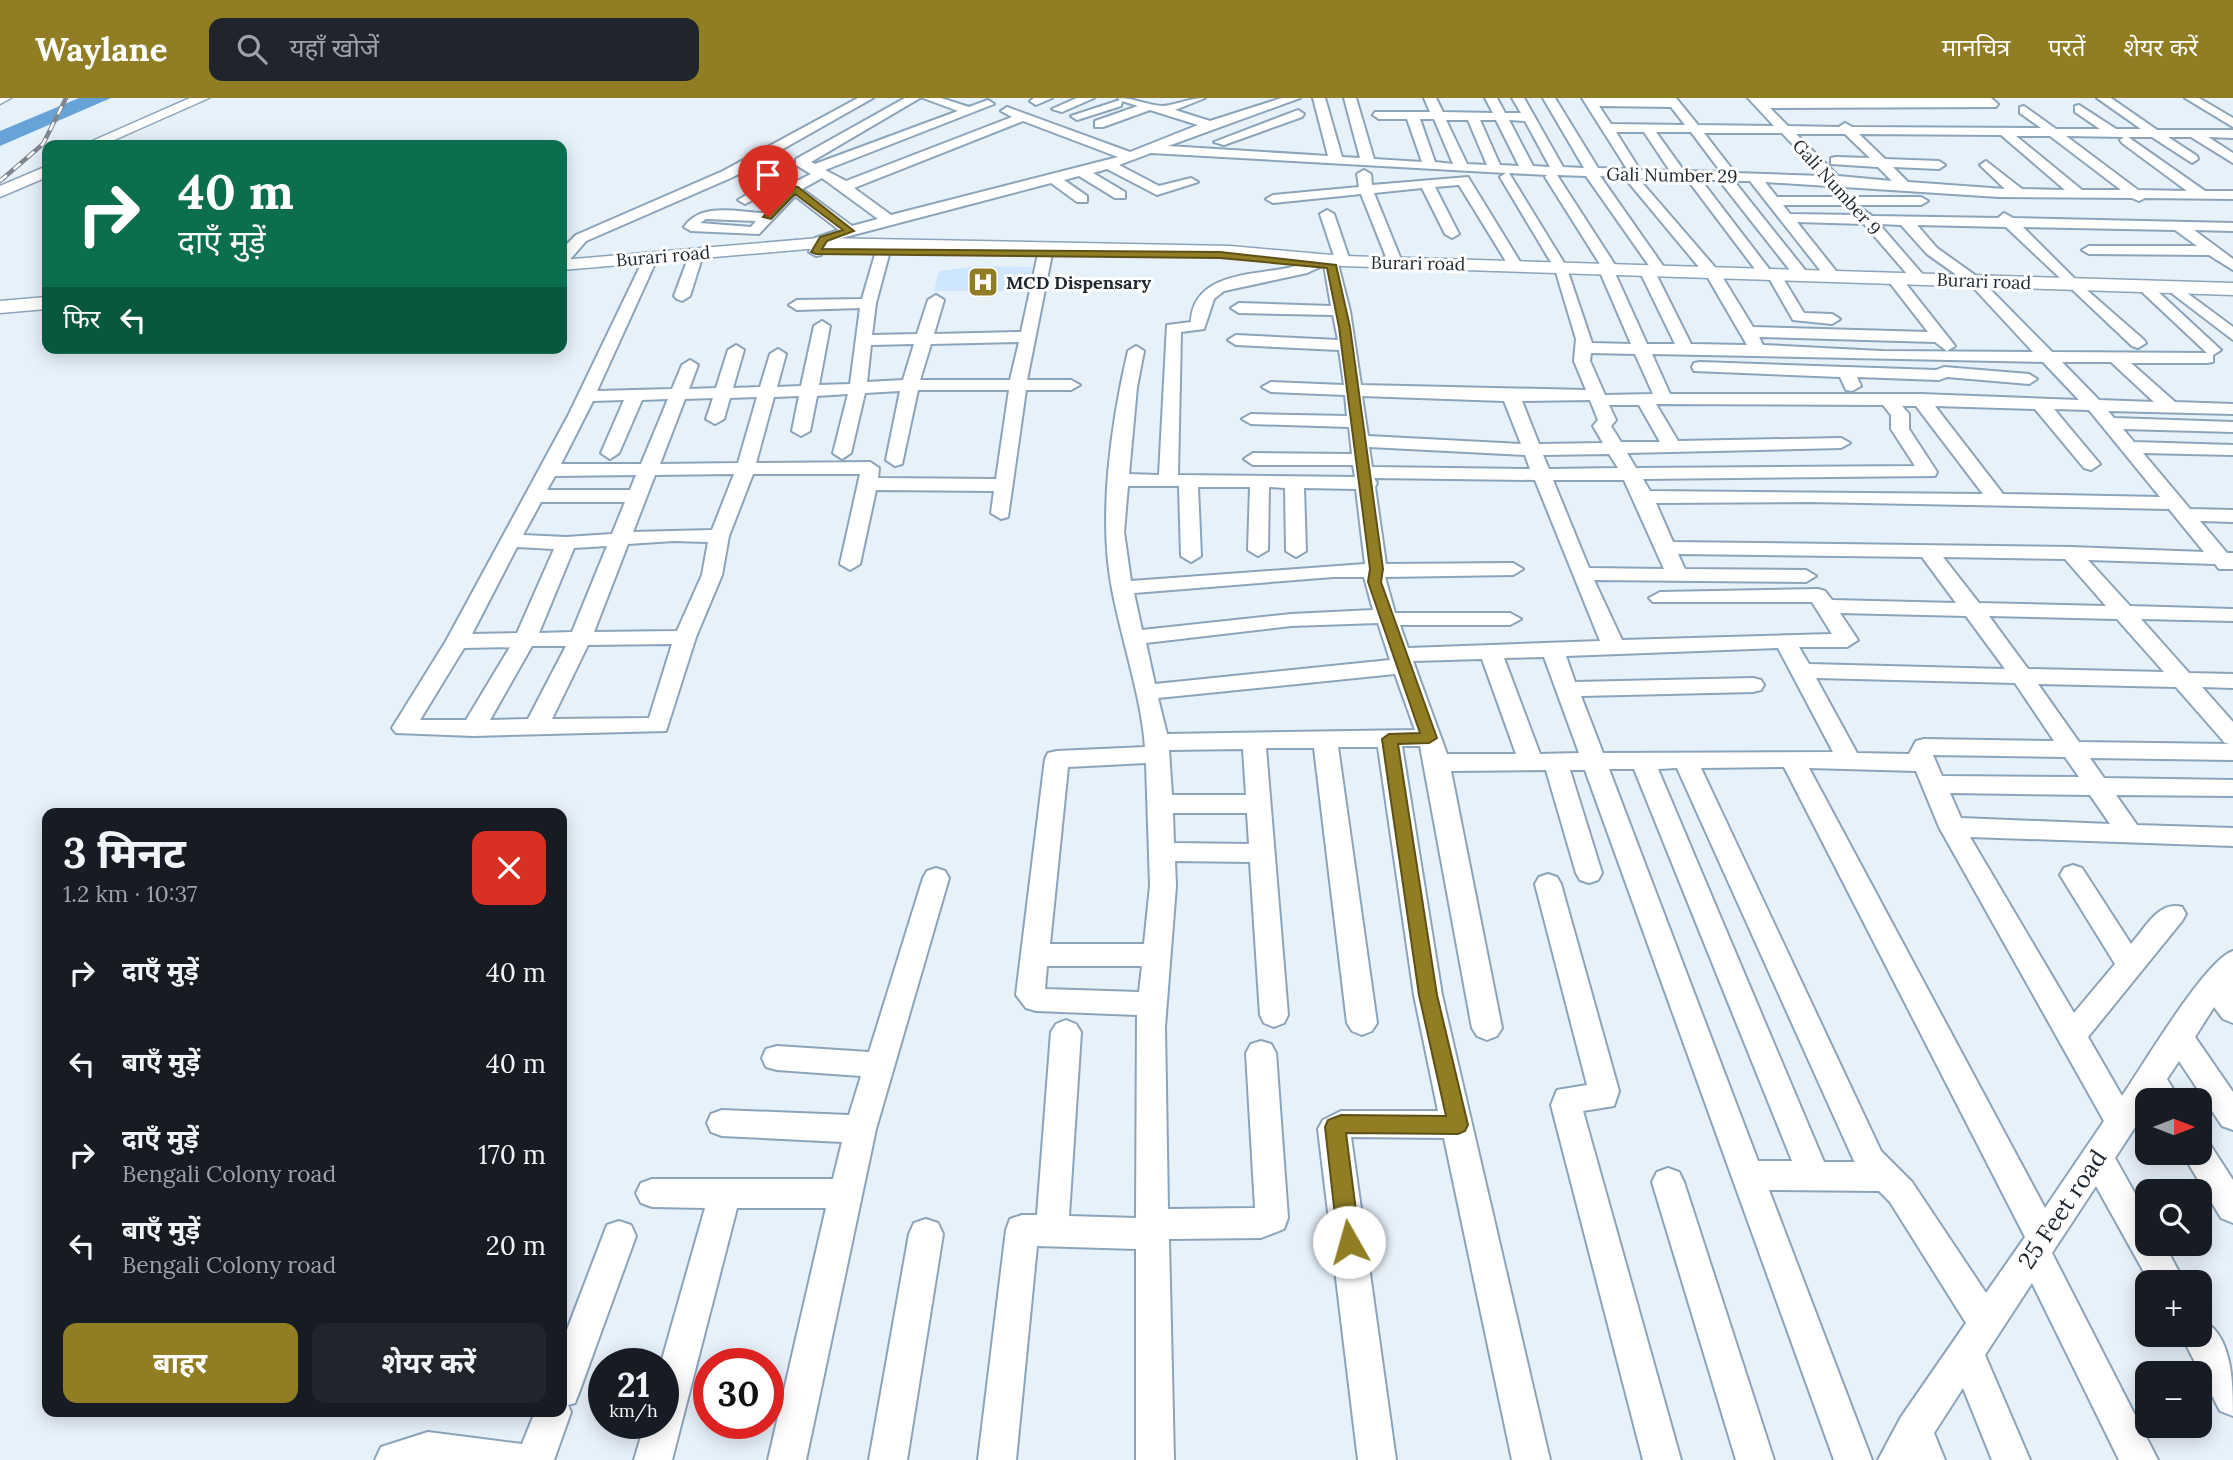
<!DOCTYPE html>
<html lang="hi">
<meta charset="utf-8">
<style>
body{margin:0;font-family:Lora,"Noto Sans Devanagari",serif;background:#20242c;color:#f1f3f6;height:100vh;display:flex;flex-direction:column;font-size:26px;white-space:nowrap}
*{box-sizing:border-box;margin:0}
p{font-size:23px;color:#9ea1a6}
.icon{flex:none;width:38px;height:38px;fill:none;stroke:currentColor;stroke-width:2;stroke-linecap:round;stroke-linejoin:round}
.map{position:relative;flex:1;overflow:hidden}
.details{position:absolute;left:42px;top:710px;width:525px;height:609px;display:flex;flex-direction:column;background:#171b24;border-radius:14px;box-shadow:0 4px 18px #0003}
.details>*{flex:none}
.top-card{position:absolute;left:42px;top:42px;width:525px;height:214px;border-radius:14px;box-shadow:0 4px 18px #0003;background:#0b6e4f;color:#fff;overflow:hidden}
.needle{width:46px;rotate:90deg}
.tools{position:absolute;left:2135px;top:990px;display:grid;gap:14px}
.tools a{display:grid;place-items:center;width:77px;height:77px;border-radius:14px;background:#171b24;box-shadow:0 4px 18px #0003;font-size:35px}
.speed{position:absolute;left:588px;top:1250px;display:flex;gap:14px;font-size:35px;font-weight:700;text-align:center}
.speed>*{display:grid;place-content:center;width:91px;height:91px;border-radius:50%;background:#171b24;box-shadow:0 4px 18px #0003;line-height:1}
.speed small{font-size:18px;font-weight:400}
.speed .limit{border:10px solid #d22;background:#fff;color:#111}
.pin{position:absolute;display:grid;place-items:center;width:60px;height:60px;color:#fff;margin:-72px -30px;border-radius:50% 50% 50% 0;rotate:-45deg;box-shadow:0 0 7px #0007}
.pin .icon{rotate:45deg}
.me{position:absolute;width:77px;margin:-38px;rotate:353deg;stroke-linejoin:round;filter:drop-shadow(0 0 5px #0008)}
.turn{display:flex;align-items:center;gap:24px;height:147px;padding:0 21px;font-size:32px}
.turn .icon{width:91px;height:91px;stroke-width:2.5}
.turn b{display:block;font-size:49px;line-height:60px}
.then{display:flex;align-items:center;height:66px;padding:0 21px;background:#0003;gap:14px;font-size:26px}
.round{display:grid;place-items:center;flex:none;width:74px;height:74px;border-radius:14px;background:#20242c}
.summary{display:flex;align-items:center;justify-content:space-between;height:119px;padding:0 21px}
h1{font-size:42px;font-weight:700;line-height:52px}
.primary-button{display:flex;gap:14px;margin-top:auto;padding:14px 21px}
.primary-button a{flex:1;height:80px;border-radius:14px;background:#907d24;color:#fff;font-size:28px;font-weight:700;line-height:80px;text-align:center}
.primary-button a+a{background:#20242c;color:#f1f3f6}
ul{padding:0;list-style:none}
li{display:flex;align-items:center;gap:21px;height:91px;padding:0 21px}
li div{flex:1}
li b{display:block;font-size:26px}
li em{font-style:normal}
header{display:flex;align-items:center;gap:42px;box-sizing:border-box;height:98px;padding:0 35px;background:#907d24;color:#fff}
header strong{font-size:33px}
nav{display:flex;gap:38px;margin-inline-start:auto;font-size:24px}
.search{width:490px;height:63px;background:#20242c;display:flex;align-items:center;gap:18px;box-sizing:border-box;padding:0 24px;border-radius:14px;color:#9ea1a6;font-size:26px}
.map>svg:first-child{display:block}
</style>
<header>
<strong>Waylane</strong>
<div class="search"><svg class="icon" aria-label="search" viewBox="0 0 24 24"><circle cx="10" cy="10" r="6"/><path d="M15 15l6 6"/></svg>यहाँ खोजें</div>
<nav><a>मानचित्र</a><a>परतें</a><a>शेयर करें</a></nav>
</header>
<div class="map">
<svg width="2233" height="1362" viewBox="0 0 2233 1362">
<rect width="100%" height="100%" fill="#e7f1fa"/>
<path fill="#cee7fe" d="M979 168 1032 169 1029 193H934L939 173Z"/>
<path fill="#68a3d7" d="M79 0H111L0 48V33Z"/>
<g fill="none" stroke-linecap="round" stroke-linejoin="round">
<g stroke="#8ca4ba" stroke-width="4">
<path id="minor" d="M858 0H873L733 79 586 143 567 165 562 166V151L576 137 723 73Z
M905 0H920L811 64 815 66 958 13 923 0H941L969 9 988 2 994 6 825 72 846 83 1012 19 1001 13 1007 9 1130 54 1198 27 1150 12 1103 29H1095V23L1138 8 1122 3 1121 8 1077 22 1071 18 1120 2 1118 0C1134 0 1147 7 1162 8 1172 8 1190 0 1205 0L1175 12 1210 23 1282 0H1300L1168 48 1328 58 1313 0H1325L1342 59 1360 60 1344 0H1356L1374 61 1422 64 1407 21H1379L1373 17 1375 14H1430L1424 0H1436L1443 14 1493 15 1485 0H1497L1505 15H1521L1512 0H1524L1563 69 1584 70 1543 0H1555L1598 70 1627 71 1582 0H1676L1698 27 1774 28 1748 0H1991L1998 6 1996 9 1770 10 1788 28 1839 29 1845 25 1852 29 2041 30 2020 15V9L2024 8 2056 31H2100L2075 14V8L2079 7 2116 31H2141L2097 0H2111L2157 32H2233V40L2208 39 2233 55V65L2191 39H2168L2197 58 2198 61 2192 65 2152 39H2128L2205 93H2233V101L2145 100 2139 103 2132 100 1999 99 1765 84 1777 99H1921L1928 103 1921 107H1783L1790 116 1857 117V112L1862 111 1872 118 1998 120 2004 115 2013 120 2233 125V133L2194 132 2233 161V172L2209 157 2089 156 2082 152 2089 148H2197L2175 132 2023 129 2081 187 2144 242 2146 245 2138 250 2132 248 2006 129 1917 127 1937 150 1979 180 2052 254 2207 255 2141 193 2149 188 2154 190 2221 252 2213 257V264L2207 265H2131L2175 304 2233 306V316L2108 313 2114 320 2233 324V334L2123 331 2134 344 2233 347V357L2143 355 2190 411 2233 412V424L2200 423 2227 455H2233V471H2219L2215 466 2088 462 2130 508 2233 511V523L2141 521 2189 575 2233 576V590L2202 589 2233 624V662L2090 660 2104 680 2233 682V698L2116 697 2137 727 2233 730V748L1970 739 2074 915 2115 866 2060 777 2064 770 2073 767 2082 770 2131 846C2145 830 2159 802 2182 809L2186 816 2182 823 2088 939 2122 998C2142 969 2205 862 2233 853V925L2223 921 2214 909 2195 939 2233 994V1032L2222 1028 2179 963 2167 981 2180 1003H2147V1011L2115 1060 2147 1117V1146H2164L2185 1185H2150L2096 1088 2052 1155 2158 1362H2119L2032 1185 1985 1257 2030 1362H1992L1963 1290 1934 1335 1945 1362H1878L1901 1319 1966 1225 1890 1104 1879 1093 1769 1092 1872 1362H1834L1585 672H1570L1602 775 1598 782 1589 785 1580 782 1576 775 1546 672 1451 673 1502 930 1497 938 1487 942 1477 938 1472 930 1420 648H1402L1442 897 1550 1362H1512L1444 1040 1351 1039 1396 1362H1358L1318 1031 1323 1022 1341 1013H1438L1414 897 1378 649H1338L1377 925 1372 933 1362 937 1352 933 1347 925 1314 650H1266L1288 917 1284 925 1274 929 1264 925 1260 917 1250 764 1175 763 1176 788 1165 929 1168 1111 1255 1110 1246 955 1251 946 1261 943 1271 946 1276 955 1288 1120 1284 1131 1261 1140 1169 1141 1174 1362H1136V1151L1037 1148 1016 1362H978L1006 1132 1010 1121 1022 1117H1037L1051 934 1056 926 1066 922 1076 926 1081 934 1069 1118 1136 1120 1137 917 1036 913 1026 910 1016 897 1045 661 1048 655 1057 653 1145 649C1142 601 1121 540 1112 491 1098 418 1111 326 1128 253L1136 248 1144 253 1137 289 1129 376 1159 377 1167 227 1191 224C1193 175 1253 177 1288 170 1299 168 1309 160 1320 163V169L1307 175 1224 193 1214 201 1204 231 1181 234 1178 377 1355 379 1353 367H1253L1244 361 1253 355 1352 356 1349 329 1251 326 1242 321 1251 316 1347 318 1345 297 1271 294 1262 289 1271 284 1344 287 1339 252 1236 247 1228 242 1236 237 1338 242 1333 217 1239 215 1231 210 1239 205 1331 208 1324 167 1326 164H1336L1320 116 1327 112 1334 116 1350 163 1348 166H1338L1350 213 1361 287 1586 292 1574 263 1576 241 1555 171 1500 79 1506 75 1151 55 1119 67 1159 88 1191 80 1198 84 1157 97 1107 71 1093 75 1125 94V100H1115L1079 78 1064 82 1087 98V104H1077L1051 85 834 142 826 146 821 157 816 158 809 154 815 140 839 132 795 98 759 136 691 133 684 129C701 104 736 114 764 115L788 90 780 88 745 106 738 102 773 81 795 84 811 76 796 67V61ZM1599 8 1671 9 1685 27 1611 26ZM1420 21H1434L1453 66 1435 64ZM1446 22H1468L1487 67 1467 66ZM1480 22H1496L1519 68 1500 67ZM1509 22 1525 23 1550 69 1533 68ZM1023 23 1118 59 891 117 854 90ZM1616 34H1644L1670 73 1640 72ZM1656 34H1691L1721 74 1684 73ZM1704 35H1782L1822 78 1735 75ZM1796 36H1845L1870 60 1836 59 1831 60V66L1878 69 1892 83 1838 78ZM1859 36 2001 37 2065 92 2022 91 1986 63 1980 67 2005 91 1908 84 1893 69 1939 71 1945 67 1939 63 1885 61ZM2016 38H2050L2121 92H2082ZM2066 38 2124 39 2120 42 2122 45 2187 93 2138 92ZM1509 75 1547 77 1545 79 1603 171 1600 174 1631 246 1592 245 1566 168ZM1557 77 1586 78 1652 172 1641 176 1675 246H1647L1614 173 1617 170ZM1600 78 1624 79 1708 180 1747 247 1691 246 1656 176 1666 172ZM822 80 878 121 852 128 802 91ZM1638 80 1687 81 1761 179 1769 180 1793 222 1832 226 1840 221 1832 216 1804 215 1781 177 1773 176 1701 82H1719L1796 180 1801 182 1809 177 1734 83H1750L1827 181 1832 183 1840 178 1797 124 1864 126 1914 184H1924V178L1879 126 1901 127 1927 156 1971 187 2033 254 1882 253 1763 247 1759 239 1935 244 1947 253 1955 248 1903 182 1898 180 1890 185 1928 234 1753 229 1720 175ZM706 121 756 123 751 129 700 125ZM1591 255 1635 256 1653 296 1605 297 1590 263ZM1652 256 2043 264 2079 302 1920 296H1670ZM2062 264H2111L2154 304 2099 302ZM1362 298 1504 303 1521 346 1368 338ZM1590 302 1598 322 1593 328 1603 345 1539 346 1522 303ZM1656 306 1883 307 1891 317V331L1915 368 1636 370 1627 355 1841 350 1850 345 1841 340 1678 343ZM1609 307H1639L1660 344H1621L1611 328 1616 322ZM1902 308H1916L1983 396 1650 393 1643 381 1935 378 1937 374 1909 331V316ZM1935 308 2035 311 2084 370 2091 372 2100 366 2054 311 2089 312 2160 399 2003 396ZM1369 349 1525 357 1530 371 1372 369ZM1609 356 1618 370 1549 371 1543 357ZM1374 380 1535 382 1600 543 1408 550 1400 527H1510L1521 521 1510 515H1395L1385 479 1513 477 1523 471 1513 465 1386 466 1375 389 1377 385ZM1553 382H1624L1664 471 1589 470ZM1128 388H1179L1181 458 1191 464 1201 458 1198 389H1250L1248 452 1258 458 1268 452 1269 389 1285 390 1286 453 1296 459 1306 453 1304 390 1356 391 1365 466 1131 483 1124 434ZM1810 404 2169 411 2204 454 2071 449 1673 444 1656 405ZM1678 456 1922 459 1956 505 1832 502 1825 493 1818 491 1660 494 1649 500 1653 504H1812L1832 536 1622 542 1594 482 1806 484 1816 478 1806 472 1685 471ZM1943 459 2065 461 2106 508 1979 505ZM1333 479H1364L1373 512 1291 516 1142 532 1134 495ZM1840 515 1966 518 2005 571 1809 566 1799 549H1847L1858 542ZM1989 518 2117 521 2164 574 2028 571ZM1378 525 1390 562 1155 586 1146 545 1291 528ZM1778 550 1833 654 1603 655 1581 598 1753 594 1761 592 1764 587 1761 582 1753 580 1575 584 1566 558ZM1544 559 1579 655 1540 656 1504 560ZM1482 561 1516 656H1447L1413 563ZM1395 576 1415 632 1167 636 1158 600ZM1816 580 2015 585 2054 643 1924 641 1916 643 1909 656 1857 655ZM2038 586 2176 589 2225 645 2230 646 2079 644ZM1243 651 1246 697H1172L1169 652ZM1933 657 2065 659 2079 679 1942 678ZM1146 665 1150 788 1144 846H1050L1068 669ZM1784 669 2025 1139 1986 1195 1912 1084 1881 1053 1701 670ZM1677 670 1854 1063 1855 1064H1824L1658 671ZM1809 670 1916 673 1939 729 2104 1023 2045 1110ZM1609 671H1634L1792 1063H1758ZM1950 695 2090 697 2110 726 1961 720ZM1173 715H1247L1249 746 1174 745ZM1047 868H1142L1139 894 1045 891Z
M1034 0H1052L1036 7 1030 3Z
M1077 0H1094L1062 14 1052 11Z
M2185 0H2199L2233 20V29Z
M1298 12 1304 16 1302 19 1224 47 1214 44Z
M1364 72 1371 76 1372 87 1468 79 1522 167 1520 170H1510L1459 87 1435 89 1459 136 1452 140 1445 136 1422 90 1374 95 1402 164 1395 168 1388 164 1361 96 1273 105 1266 101 1273 97 1359 89 1357 76Z
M883 149 890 153 876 205 872 237 917 236 928 202 936 197 944 202 934 236 1021 234 1038 156 1045 152 1052 156 1027 282H1071L1080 287 1071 292H1026L1008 419 1001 421 991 415 994 393 876 392 860 466 850 472 840 466 860 376H753L729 438 722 477 696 539 666 633 473 638 396 635 392 630 446 543 568 318 646 156H656L658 159 597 293 672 291 682 267 690 262 698 267 689 291 716 290 728 252 736 247 744 252 733 290 760 289 770 256 778 251 786 256 777 289 801 288 814 228 822 223 830 228 819 287 850 286 860 210 797 212 789 207 797 202 862 201 876 153ZM1019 244 1010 282H920L931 246ZM914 246 903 282 867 284 871 247ZM918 292H1009L996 381 878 380 879 370 870 364 756 365 774 299 799 298 792 333 801 338 810 333 817 298 848 296 833 355 842 361 851 355 865 295 900 293 886 362 895 368 902 366ZM757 299 738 365 660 366 685 301 713 300 706 321 715 326 724 321 730 300ZM668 301 641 366H561L593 303 624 302 601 355 610 361 619 355 642 302ZM734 376 712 432 633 434 655 377ZM636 377 630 392H547L555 378ZM541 404H625L612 436 566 439 523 437ZM673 443 708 444 702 477 677 533 594 534 628 446ZM607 448 572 534 539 535 574 450ZM517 449 554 451 517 535 472 536ZM672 546 649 620 552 621 588 547ZM532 548H566L528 621 490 622ZM510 549 466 622H420L464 550Z
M694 159 701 163 690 198 682 203 677 201 674 198 687 163Z
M2179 189 2233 229V242L2174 197 2171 194Z
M1700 264 1936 272 1944 269 2029 276 2037 281 2029 286 1947 279 1939 282 1857 279 1861 288 1852 293 1846 292 1840 279 1694 273 1692 269 1694 265Z
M936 770 945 773 949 780 876 1031 806 1362H768L826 1110H737L672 1362H634L645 1325H663L661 1265 705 1110 652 1109 641 1105 636 1095 641 1085 652 1081H833L842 1044 722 1038 711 1034 707 1025 711 1016 722 1012 849 1017 861 978 777 972 766 969 762 960 766 951 777 948 869 954 923 780 927 773Z
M1548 776 1557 779 1561 786 1619 993 1614 1008 1583 1013 1681 1362H1643L1551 1007 1557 992 1587 987 1535 786 1539 779Z
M2200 1042 2209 1045 2233 1082V1125L2221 1120 2182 1055H2200Z
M1668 1070 1679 1074 1684 1084 1774 1362H1736L1652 1084 1657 1074Z
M926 1121 938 1125 943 1136 907 1362H869L909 1136 914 1125Z
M619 1123 631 1127 636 1138 580 1292 575 1305 568 1307 571 1314 554 1362H375L381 1349 428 1334 522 1346 535 1314H562V1245L607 1127Z
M2200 1221C2233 1235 2233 1286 2233 1318L2220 1313 2181 1237H2200Z"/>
</g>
<g stroke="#8ca4ba" stroke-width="3">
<path id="major" d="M190 0H209L103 47H83Z
M47 68V79L0 99V88Z
M819 140 1230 148 1343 158 2233 185V197L1343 168 1230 158 819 150 562 172V162Z
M47 199V211L0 215V203Z"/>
</g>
<g stroke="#8ca4ba" stroke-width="3">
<path id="highway" d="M0 0H11L0 6Z"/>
</g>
<use href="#minor" fill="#fff" fill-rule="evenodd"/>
<use href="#major" fill="#fff" fill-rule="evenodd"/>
<use href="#highway" fill="#fff" fill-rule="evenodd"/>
<g stroke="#7e8790" stroke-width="4.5">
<path id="rail" d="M0 83 43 46 66 0"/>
</g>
<use href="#rail" stroke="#fff" stroke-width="2.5" stroke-dasharray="9" stroke-linecap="butt"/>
</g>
<path fill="#907d24" stroke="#5e5117" stroke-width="2" d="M791 89H798L854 133 827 143 822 151 1220 154 1336 167 1350 229 1383 471 1381 484 1437 640 1429 645 1398 646 1437 897 1468 1027 1465 1033 1458 1036 1346 1035 1360 1144 1357 1151 1349 1154 1341 1151 1338 1144 1325 1029 1328 1022 1341 1017 1446 1018 1419 897 1382 641 1389 636 1420 635 1368 484 1370 471 1339 229 1327 170 1220 160 816 156 811 154 820 139 843 132 795 96 771 121 763 119Z"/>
<defs>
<g id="hospital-square" transform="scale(1.575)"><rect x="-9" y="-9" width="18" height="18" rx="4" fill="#907d24" stroke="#fff"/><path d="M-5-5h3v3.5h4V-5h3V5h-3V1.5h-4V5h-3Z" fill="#fff"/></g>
</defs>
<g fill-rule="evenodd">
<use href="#hospital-square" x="983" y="184"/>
</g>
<g text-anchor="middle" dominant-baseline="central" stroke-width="6" stroke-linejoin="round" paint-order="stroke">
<g font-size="18" fill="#1d262f" stroke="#fff">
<text transform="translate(1672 77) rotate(1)">Gali Number 29</text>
<text transform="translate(1837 89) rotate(48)">Gali Number 9</text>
<text transform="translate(663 158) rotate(-5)">Burari road</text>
<text transform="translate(1418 165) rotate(1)">Burari road</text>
<text transform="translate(1984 183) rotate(2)">Burari road</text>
</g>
<g font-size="18" font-weight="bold" fill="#1d262f" stroke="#fff" text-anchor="start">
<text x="1006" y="184">MCD Dispensary</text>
</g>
<g font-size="24" fill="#1d262f" stroke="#fff">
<text transform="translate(2062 1111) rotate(-56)">25 Feet road</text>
</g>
</g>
</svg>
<div class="tools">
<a><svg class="needle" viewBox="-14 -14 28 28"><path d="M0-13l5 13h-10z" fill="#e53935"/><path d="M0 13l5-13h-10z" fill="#9ea1a6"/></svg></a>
<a><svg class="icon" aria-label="search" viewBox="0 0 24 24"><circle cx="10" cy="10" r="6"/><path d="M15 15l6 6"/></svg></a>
<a>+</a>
<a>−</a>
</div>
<div class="speed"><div>21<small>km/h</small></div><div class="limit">30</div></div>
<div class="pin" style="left:768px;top:119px;background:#d93025"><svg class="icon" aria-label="arrive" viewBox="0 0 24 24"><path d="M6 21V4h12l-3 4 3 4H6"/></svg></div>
<svg class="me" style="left:1349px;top:1144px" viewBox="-20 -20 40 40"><circle r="19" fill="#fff"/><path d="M0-13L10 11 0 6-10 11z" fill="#907d24"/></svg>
<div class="top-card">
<div class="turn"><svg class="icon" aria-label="right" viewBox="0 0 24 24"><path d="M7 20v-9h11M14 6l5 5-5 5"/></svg><div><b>40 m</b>दाएँ मुड़ें</div></div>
<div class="then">फिर<svg class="icon" aria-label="left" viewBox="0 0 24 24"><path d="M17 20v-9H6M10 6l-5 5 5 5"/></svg></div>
</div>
<section class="details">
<div class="summary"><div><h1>3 मिनट</h1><p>1.2 km · 10:37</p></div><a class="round" style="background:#d93025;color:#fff"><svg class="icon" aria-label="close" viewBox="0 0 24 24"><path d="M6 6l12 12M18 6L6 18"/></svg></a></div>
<ul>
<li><svg class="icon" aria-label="right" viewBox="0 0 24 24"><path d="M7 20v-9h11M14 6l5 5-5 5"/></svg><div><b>दाएँ मुड़ें</b></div><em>40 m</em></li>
<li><svg class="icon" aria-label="left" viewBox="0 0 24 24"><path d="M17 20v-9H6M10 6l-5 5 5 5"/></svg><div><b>बाएँ मुड़ें</b></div><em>40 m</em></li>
<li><svg class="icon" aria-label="right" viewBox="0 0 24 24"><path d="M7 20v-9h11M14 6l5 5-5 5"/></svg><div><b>दाएँ मुड़ें</b><p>Bengali Colony road</p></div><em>170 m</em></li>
<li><svg class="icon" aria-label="left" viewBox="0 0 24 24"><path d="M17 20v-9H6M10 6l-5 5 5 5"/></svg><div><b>बाएँ मुड़ें</b><p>Bengali Colony road</p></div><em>20 m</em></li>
</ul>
<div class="primary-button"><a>बाहर</a><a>शेयर करें</a></div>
</section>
</div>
